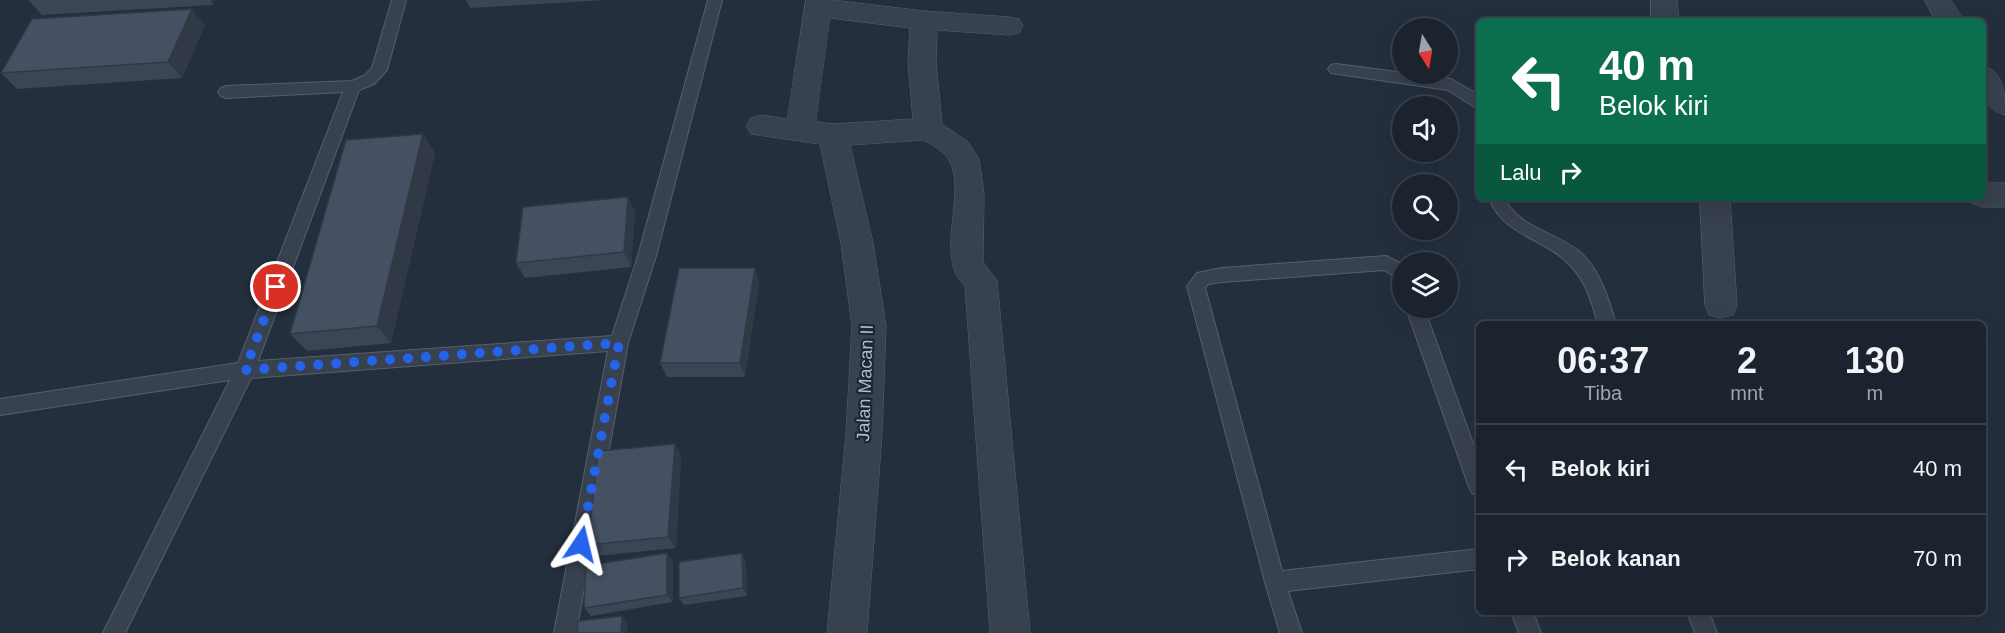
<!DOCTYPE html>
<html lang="id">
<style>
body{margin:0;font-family:Helvetica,sans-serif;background:#242b36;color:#f1f3f6;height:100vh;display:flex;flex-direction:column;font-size:22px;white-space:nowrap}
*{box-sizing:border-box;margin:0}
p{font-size:20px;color:#a0a4aa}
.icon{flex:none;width:33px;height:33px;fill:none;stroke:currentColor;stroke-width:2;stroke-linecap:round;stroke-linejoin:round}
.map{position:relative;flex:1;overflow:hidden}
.side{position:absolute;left:1476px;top:321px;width:510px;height:294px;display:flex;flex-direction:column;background:#1b232e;border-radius:9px;box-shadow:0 6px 24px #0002,0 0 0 2px #39404a}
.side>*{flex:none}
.hud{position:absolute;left:1476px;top:18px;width:510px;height:183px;border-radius:9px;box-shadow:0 6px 24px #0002,0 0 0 2px #39404a;background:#0b6e4f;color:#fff;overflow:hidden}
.needle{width:39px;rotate:169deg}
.tools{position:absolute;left:1392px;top:18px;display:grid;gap:12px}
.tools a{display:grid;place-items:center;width:66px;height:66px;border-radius:50%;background:#1b232e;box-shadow:0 6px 24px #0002,0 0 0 2px #39404a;font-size:30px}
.pin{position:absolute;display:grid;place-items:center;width:51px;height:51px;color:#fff;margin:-26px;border:3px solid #fff;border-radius:50%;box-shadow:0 2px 6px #0007}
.me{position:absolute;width:66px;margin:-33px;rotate:10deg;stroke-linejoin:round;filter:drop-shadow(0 0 4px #0008)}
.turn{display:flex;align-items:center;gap:21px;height:126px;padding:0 24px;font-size:27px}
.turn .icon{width:78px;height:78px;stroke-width:2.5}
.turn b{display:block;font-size:42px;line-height:51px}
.then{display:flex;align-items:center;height:57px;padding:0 24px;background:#0003;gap:12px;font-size:22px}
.eta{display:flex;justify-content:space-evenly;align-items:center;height:102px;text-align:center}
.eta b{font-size:36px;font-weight:700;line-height:42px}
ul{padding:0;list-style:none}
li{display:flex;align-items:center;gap:18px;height:90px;padding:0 24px;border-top:2px solid #39404a}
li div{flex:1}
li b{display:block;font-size:22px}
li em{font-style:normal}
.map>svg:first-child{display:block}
</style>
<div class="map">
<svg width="2005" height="633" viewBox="0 0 2005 633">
<rect width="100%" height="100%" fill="#242f3e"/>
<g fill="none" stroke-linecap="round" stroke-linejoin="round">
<g stroke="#565f6c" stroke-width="2">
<path id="lane" d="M392 0H406L387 70 374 84 359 90 258 361 612 336 638 256 708 0H722L656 256 628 343 576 633H554L608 351 251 378 125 633H103L230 380 0 415V399L238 363 343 92 226 98 221 96 218 92 221 88 226 86 352 81 364 76 372 68Z
M1336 64 1451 79 1479 95V110L1448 90 1331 73 1328 69 1331 65Z
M1489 198H1505C1517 228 1559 233 1581 253 1600 270 1609 300 1616 324H1598C1592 303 1586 281 1570 265 1545 238 1503 236 1489 198Z
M1386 256 1402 264V284L1396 282 1392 275 1384 270 1222 282 1208 284 1205 288 1282 571 1479 549V569L1288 591 1302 633H1280L1265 582 1187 286 1197 273 1222 268Z
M1406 308H1424L1479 460V496L1472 493 1469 487Z
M1511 612H1533L1541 633H1519Z
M1687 612H1709L1717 633H1695Z"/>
</g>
<g stroke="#565f6c" stroke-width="1">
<path id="street" d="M806 0H832L924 11 1009 17 1019 19 1023 26 1019 33 1009 35 937 30 936 63 942 124 968 142 979 159 984 194 983 262 997 281 1030 633H990L965 286C933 258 968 192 949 160 944 151 932 145 923 140L850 145 873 243 886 326 882 434 867 633H827L846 434 852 326 841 243 820 144 751 134 746 126 751 118 761 115 787 119ZM830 18 910 28 908 63 913 119 833 124 816 122Z
M1651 0H1677L1679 21H1651Z
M1925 0H1951L1964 21H1936Z
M1983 65C2005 73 2005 93 2005 115 1979 108 1983 87 1983 65Z
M1983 183H2005V207H1983L1972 203 1969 198H1983Z
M1700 198H1730L1737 305 1733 315 1721 318 1709 315 1705 305Z"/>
</g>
<use href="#lane" fill="#38414e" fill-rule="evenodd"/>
<use href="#street" fill="#38414e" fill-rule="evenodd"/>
</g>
<path fill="#3b4654" d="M28 0H215L213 5 42 15Z
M466 0H606L470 8Z
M205 25 182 78 17 89 1 73Z
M423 134 435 153 391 343 307 351 290 334Z
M635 212 631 267 525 278 516 263Z
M755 268 759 283 745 377H667L660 363Z
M675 444 681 457 676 548 597 556 588 545Z
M742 553 746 562 747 596 684 605 679 598Z
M673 561V602L591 616 584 608Z"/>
<path fill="#303945" d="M210 0H215L213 5Z
M192 9 205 25 182 78 168 62Z
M423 134 435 153 391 343 377 326Z
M628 197 635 212 631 267 624 252Z
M755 268 759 283 745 377 740 363Z
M675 444 681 457 676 548 668 537Z
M667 553 673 561V602L667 595Z
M742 553 746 562 747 596 743 588Z
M622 616 628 624 627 633H621Z"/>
<path fill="#455162" stroke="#303945" stroke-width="1.5" d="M192 9 168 62 1 73 32 19Z
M423 134 377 326 290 334 346 140Z
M628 197 624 252 516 263 523 207Z
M679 268H755L740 363H660Z
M675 444 668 537 588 545 598 451Z
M667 553V595L584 608 586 566Z
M742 553 743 588 679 598V562Z
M622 616 621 633H577L578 621Z"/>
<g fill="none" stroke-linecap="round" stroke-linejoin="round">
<path stroke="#2563eb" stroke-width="10" stroke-dasharray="0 18" d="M276 287 245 370 619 343 581 544"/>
</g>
<g text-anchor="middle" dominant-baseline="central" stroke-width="4.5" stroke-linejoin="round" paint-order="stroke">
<g font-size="18" fill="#b4bcc9" stroke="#1d2633">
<text transform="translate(865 383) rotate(-88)">Jalan Macan II</text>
</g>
</g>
</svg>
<div class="tools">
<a><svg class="needle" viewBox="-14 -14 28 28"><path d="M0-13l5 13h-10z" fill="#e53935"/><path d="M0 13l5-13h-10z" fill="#a0a4aa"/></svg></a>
<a><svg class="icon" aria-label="sound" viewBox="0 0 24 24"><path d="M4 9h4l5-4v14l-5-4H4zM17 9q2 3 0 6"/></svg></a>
<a><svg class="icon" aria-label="search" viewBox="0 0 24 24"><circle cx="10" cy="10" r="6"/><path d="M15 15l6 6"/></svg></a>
<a><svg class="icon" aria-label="layers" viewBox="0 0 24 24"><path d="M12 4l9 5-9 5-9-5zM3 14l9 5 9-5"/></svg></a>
</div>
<div class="pin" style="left:276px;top:287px;background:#d93025"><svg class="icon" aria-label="arrive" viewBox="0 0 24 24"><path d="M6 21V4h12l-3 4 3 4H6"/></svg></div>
<svg class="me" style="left:581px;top:544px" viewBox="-20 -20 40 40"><path d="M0-17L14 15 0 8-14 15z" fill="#2563eb" stroke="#fff" stroke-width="4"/></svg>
<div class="hud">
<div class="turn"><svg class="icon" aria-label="left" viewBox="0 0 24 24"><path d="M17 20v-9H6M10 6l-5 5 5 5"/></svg><div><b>40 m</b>Belok kiri</div></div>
<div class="then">Lalu<svg class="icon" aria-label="right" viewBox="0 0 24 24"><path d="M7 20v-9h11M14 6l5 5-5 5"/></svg></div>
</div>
<section class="side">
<div class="eta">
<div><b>06:37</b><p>Tiba</p></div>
<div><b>2</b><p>mnt</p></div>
<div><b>130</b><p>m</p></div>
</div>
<ul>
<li><svg class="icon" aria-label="left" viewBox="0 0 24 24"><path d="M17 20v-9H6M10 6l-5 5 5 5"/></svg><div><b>Belok kiri</b></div><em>40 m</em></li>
<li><svg class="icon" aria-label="right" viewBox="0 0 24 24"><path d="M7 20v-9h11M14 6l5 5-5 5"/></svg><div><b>Belok kanan</b></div><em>70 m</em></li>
</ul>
</section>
</div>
